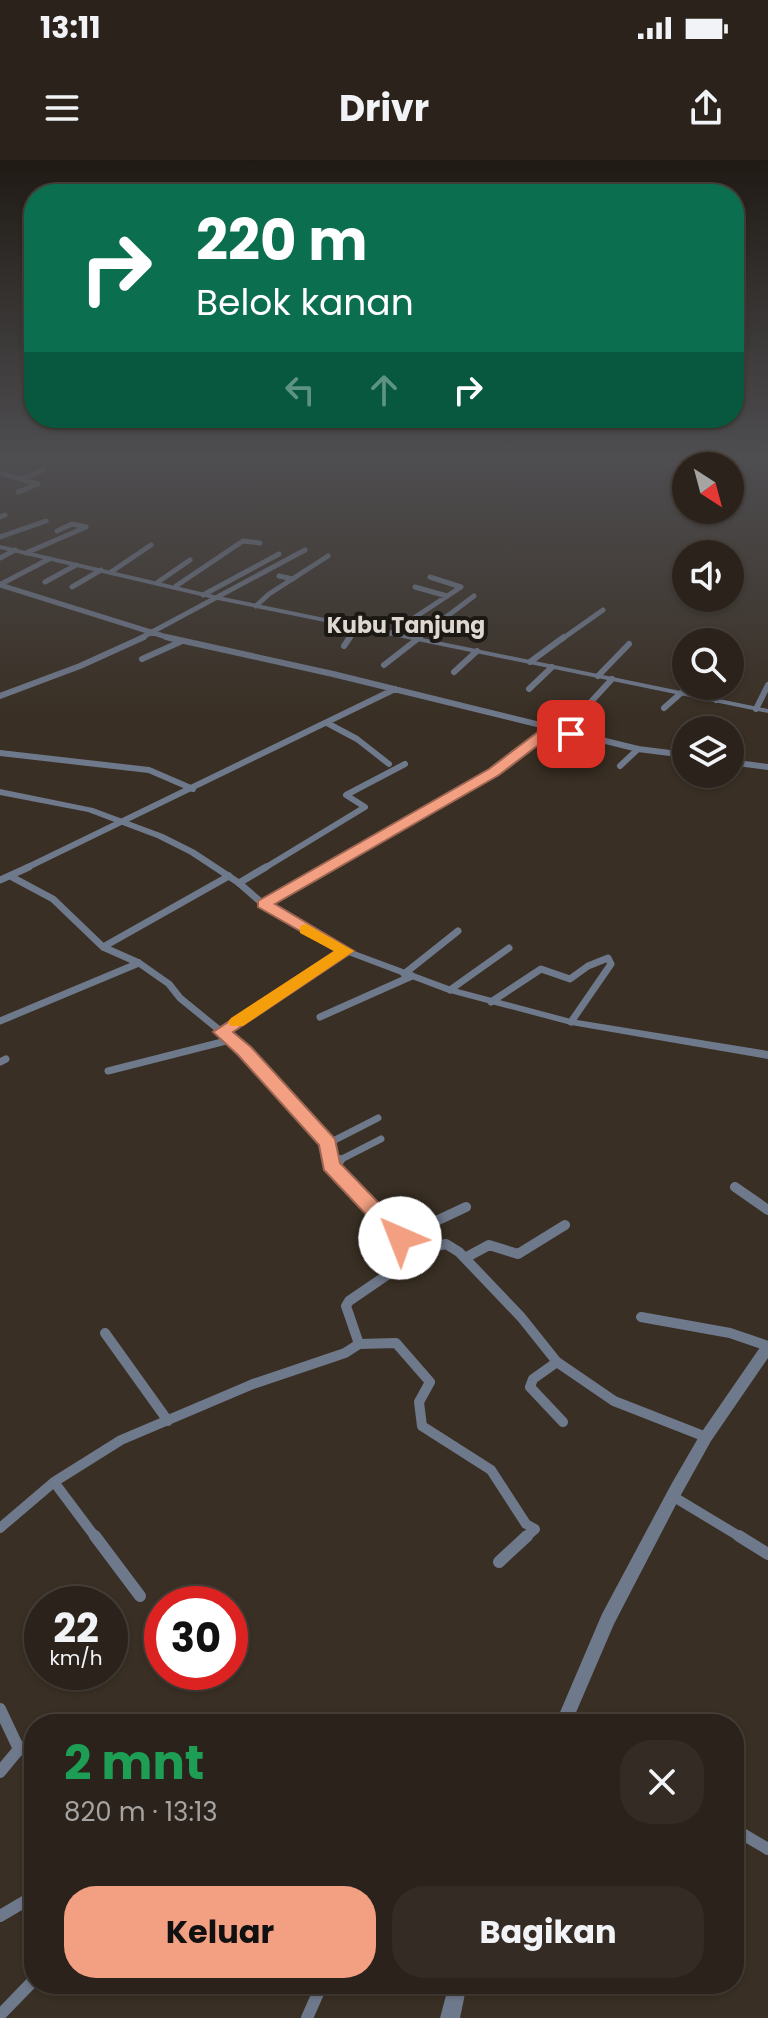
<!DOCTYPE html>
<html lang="id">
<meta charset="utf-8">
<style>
body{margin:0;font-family:Poppins,sans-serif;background:#332b24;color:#f1f3f6;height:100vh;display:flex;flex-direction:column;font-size:30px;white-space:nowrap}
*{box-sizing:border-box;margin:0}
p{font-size:26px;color:#a6a4a3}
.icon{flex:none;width:44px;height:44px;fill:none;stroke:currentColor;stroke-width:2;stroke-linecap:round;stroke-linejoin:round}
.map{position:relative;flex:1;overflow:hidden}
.details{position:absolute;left:24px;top:1554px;width:720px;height:280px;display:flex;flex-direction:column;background:#2b231b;border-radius:32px;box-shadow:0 2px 6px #0004,0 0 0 2px #47403a}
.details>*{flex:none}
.guide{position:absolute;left:24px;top:24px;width:720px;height:244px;border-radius:32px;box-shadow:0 2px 6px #0004,0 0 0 2px #47403a;background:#0b6e4f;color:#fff;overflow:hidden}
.needle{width:52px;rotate:144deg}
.fabs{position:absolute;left:672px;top:292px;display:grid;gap:16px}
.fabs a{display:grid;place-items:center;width:72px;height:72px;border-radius:50%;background:#2b231b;box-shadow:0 2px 6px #0004,0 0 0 2px #47403a;font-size:40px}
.speed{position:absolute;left:24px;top:1426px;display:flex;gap:16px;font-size:40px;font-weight:700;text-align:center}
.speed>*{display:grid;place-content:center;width:104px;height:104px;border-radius:50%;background:#2b231b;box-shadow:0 2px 6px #0004,0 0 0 2px #47403a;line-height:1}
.speed small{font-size:20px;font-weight:400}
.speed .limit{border:12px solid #d22;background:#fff;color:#111}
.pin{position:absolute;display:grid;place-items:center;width:68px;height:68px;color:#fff;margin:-34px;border-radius:16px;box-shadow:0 4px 12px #0006}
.me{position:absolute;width:88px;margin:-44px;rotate:316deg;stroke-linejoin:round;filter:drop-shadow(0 0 6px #0008)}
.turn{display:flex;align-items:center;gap:28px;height:168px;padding:0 40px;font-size:36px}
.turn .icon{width:104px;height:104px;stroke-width:2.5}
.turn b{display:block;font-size:56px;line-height:68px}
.lanes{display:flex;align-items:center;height:76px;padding:0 40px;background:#0003;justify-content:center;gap:40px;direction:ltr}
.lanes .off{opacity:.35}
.round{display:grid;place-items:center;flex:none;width:84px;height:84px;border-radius:32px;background:#332b24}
.overview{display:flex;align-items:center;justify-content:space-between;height:136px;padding:0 40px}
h1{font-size:48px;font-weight:700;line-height:60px;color:#1e9e55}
.cta{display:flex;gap:16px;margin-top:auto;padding:16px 40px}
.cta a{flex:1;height:92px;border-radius:32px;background:#f39f82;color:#111;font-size:32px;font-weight:700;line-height:92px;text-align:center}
.cta a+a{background:#332b24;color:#f1f3f6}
.status{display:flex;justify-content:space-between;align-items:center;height:56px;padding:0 40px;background:#2b231b;direction:ltr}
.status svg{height:22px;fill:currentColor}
header{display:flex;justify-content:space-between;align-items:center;height:104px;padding:0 40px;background:#2b231b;font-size:36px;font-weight:700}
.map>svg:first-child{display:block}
</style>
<div class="status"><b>13:11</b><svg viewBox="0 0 49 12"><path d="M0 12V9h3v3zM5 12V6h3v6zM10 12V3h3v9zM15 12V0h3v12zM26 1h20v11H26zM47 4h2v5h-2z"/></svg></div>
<header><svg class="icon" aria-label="menu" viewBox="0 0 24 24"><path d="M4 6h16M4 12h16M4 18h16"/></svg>Drivr<svg class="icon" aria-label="share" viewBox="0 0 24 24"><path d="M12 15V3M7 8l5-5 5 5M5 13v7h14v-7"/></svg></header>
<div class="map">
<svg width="768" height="1858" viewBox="0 0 768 1858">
<rect width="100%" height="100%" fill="#392f24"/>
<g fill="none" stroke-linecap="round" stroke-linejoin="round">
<path stroke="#6f798c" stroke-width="5" d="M0 313 38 324 18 332
M23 318 44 310
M0 357 5 355
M0 377 46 361
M26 393 86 367 72 364 57 371
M0 398 15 390
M111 412 151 385
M279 416 293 419
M45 422 76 405
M158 422 190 400
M1 424 49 399
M0 425 173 479
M176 426 243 381 260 383
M72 427 101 410
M415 427 447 436
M203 435 279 394
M256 446 269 434 328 396
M391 473 461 427 430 417
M139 479 305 390
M349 479 358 466
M417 479 474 436
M562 479 603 450"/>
<path stroke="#6f798c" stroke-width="6" d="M166 477 333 514 638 589 686 595
M344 486 350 477
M142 499 180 482
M530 502 564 477
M384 505 420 477
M454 512 477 491
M730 514 732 511
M598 516 629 484
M529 529 552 507
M0 536 80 506 144 477
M716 540 725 526
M589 544 612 519
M664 548 681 533
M756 549 768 525
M327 563 357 579 389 604
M0 593 149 610 193 629
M730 602 768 607
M620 606 638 589
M24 709 395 529
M263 709 365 647 346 635 405 604
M324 709 494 612 552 568"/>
<path stroke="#6f798c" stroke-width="7" d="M10 716 53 739 103 787 139 803 169 824 180 838 245 891 329 983 331 1002
M0 720 29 707
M239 723 266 707
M263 744 328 707
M103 787 229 716
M404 814 458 771
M450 830 509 788
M491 842 541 809 570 819 588 806 608 798 611 804 571 862
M320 857 412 816
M0 861 139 803
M221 872 346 791
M0 902 6 899
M108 911 230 880
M329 983 378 958
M336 1002 381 979"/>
<path stroke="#6f798c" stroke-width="10" d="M331 1000V1005L413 1091
M331 1005 340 1000
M735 1027 768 1050
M400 1078 466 1047
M465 1098 489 1085 518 1094 565 1065
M641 1157 730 1173 768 1186
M105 1173 168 1261
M359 1184 396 1183 430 1222 419 1242 422 1266 491 1310 526 1364 535 1369 525 1378
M557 1202 533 1219 530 1227 563 1262
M54 1322 96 1378
M674 1337 742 1378
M0 1368 54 1322 121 1280 253 1224 345 1193 359 1184 346 1146 349 1141 409 1100 413 1091 446 1084 459 1092 521 1157 557 1202 614 1241 706 1277"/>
<path stroke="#6f798c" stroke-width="12" d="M95 1376 140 1436
M739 1376 768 1394
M499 1402 527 1376
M0 1549 17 1585 34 1597
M568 1554 581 1564
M0 1612 19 1589
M734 1669 768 1689
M0 1756 34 1736
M441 1824 455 1830
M0 1855 34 1820
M307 1858 322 1824"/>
<path fill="#6f798c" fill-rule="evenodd" d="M0 385 218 436 768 549V553L218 440 0 389Z
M0 629 93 648 163 674 195 690 242 721 266 742 349 789 454 828 571 859 768 891V899L571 865 446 832 343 793 260 746 236 725 189 694 157 678 88 652 0 635Z
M768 1182V1198L711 1281 682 1333 614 1464 571 1564H555L602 1454 672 1323 701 1273 763 1183Z
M449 1824H467L460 1858H440Z"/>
</g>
<linearGradient id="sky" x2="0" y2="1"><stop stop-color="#1f1a14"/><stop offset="0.53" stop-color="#4e4d50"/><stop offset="1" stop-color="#4e4d50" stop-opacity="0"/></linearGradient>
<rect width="768" height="559" fill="url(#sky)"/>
<path fill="#f39f82" stroke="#9e6754" stroke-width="2" d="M547 565H556L578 574 571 578 554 573 499 615 275 744 354 791 233 872 251 887 335 979 340 1003 408 1073 411 1078 408 1083H393L324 1010 319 985 238 895 213 872 335 791 258 747V741L489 609Z"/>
<path fill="#f59e0b" d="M306 764 354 791 243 866H231L228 862 231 858 334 791 300 773V766Z"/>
<g text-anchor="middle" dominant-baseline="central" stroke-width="8" stroke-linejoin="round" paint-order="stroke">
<g font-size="22" font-weight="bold" fill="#ded8d1" stroke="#1c1813">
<text x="406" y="465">Kubu Tanjung</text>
</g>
</g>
</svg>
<div class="fabs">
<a><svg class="needle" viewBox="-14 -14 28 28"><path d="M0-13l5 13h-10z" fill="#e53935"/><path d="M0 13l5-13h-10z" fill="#a6a4a3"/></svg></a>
<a><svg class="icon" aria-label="sound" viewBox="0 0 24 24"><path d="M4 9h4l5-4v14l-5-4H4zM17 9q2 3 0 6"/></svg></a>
<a><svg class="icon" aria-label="search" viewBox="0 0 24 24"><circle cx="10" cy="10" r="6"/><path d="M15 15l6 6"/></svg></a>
<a><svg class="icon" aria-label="layers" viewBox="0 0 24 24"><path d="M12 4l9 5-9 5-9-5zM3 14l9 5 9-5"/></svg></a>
</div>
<div class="speed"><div>22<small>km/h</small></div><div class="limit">30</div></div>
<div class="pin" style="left:571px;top:574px;background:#d93025"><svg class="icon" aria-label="arrive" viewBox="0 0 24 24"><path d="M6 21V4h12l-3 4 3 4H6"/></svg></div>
<svg class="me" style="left:400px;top:1078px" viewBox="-20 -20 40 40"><circle r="19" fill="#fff"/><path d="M0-13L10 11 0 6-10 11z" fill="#f39f82"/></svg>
<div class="guide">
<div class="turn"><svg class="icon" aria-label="right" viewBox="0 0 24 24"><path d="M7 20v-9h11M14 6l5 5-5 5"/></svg><div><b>220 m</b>Belok kanan</div></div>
<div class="lanes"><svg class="icon off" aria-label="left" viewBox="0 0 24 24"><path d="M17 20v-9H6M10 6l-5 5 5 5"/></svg><svg class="icon off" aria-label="ahead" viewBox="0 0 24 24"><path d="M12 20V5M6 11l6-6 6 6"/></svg><svg class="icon" aria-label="right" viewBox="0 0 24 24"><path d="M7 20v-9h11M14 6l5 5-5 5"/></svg></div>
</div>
<section class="details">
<div class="overview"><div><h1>2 mnt</h1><p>820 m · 13:13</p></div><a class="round"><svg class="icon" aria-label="close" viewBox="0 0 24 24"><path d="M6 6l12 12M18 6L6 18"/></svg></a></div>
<div class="cta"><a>Keluar</a><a>Bagikan</a></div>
</section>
</div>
